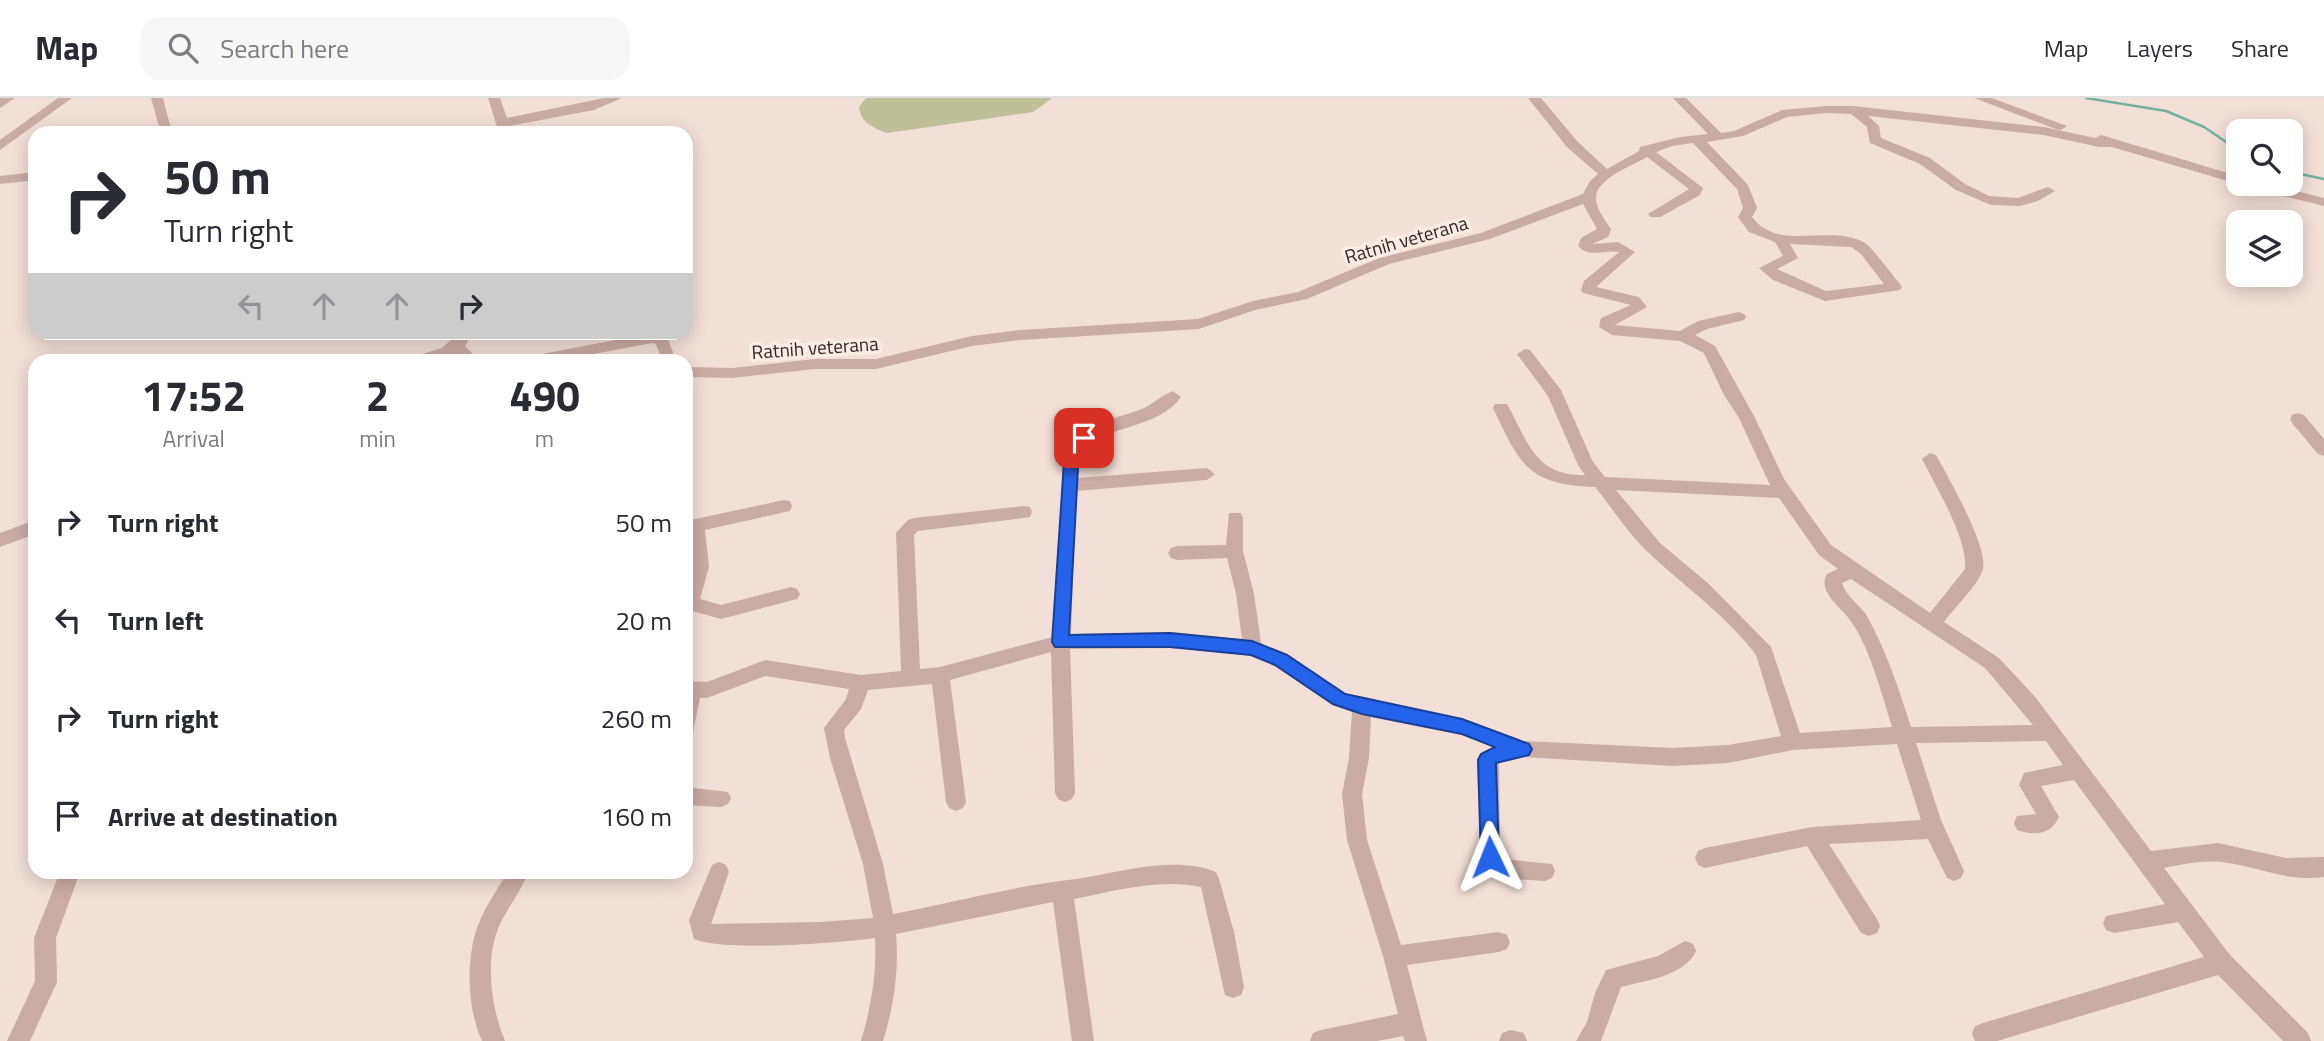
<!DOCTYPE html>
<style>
body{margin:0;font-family:"Titillium Web",sans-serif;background:#f7f7f7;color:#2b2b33;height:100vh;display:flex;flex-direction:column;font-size:26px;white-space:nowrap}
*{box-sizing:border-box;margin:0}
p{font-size:23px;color:#7c7c81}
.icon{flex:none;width:38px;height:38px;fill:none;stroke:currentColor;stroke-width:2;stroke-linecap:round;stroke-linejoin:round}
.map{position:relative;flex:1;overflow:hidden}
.sheet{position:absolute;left:28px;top:256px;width:665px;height:525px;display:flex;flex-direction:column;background:#fff;border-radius:21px;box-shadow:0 4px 18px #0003}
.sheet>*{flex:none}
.guide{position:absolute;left:28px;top:28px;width:665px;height:214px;border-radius:21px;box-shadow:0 4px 18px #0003;background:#fff;color:#2b2b33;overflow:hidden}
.tools{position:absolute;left:2226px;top:21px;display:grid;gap:14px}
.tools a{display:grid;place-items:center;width:77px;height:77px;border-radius:14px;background:#fff;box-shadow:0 4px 18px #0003;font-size:35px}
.pin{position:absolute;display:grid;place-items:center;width:60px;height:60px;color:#fff;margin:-30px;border-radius:14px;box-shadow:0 4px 10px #0006}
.me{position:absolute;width:77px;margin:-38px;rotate:358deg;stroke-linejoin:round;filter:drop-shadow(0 0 5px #0008)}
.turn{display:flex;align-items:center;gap:24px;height:147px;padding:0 21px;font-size:32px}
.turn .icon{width:91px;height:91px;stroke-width:2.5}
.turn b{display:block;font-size:49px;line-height:60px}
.lanes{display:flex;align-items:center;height:66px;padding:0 21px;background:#0003;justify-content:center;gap:35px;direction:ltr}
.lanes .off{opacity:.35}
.eta{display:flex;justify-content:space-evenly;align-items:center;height:119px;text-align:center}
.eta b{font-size:42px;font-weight:700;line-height:49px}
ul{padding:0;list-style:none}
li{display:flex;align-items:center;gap:21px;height:98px;padding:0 21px}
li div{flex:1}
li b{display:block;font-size:26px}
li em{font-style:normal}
header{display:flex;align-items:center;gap:42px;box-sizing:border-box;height:98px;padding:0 35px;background:#fff;border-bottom:2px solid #e1e1e2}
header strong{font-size:33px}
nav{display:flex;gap:38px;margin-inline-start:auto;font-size:24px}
.search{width:490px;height:63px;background:#f7f7f7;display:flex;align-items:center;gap:18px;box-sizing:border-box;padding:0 24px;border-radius:21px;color:#7c7c81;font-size:26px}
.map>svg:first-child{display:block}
</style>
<header>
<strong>Map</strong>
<div class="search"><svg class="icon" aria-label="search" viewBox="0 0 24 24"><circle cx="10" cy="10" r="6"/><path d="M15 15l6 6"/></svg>Search here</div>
<nav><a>Map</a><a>Layers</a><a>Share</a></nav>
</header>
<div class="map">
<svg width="2324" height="943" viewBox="0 0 2324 943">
<rect width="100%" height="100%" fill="#f2dfd8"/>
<path fill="#bec198" d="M866 0H1052L1033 14 887 35C872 29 861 25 859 9Z"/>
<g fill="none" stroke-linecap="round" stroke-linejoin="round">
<path stroke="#76b0a4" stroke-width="2.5" d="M2086 0 2166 13 2204 29 2238 52
M2291 74 2324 81"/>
<path fill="#caaca4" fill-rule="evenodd" d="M0 0H15L0 10Z
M58 0H72L0 52V42Z
M151 0H163L172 35H159L160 32Z
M488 0H500L507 20 604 0H622L594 12 509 28 511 35H499Z
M1528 0H1541L1577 43 1607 71 1639 53 1640 49 1680 39 1708 36 1673 0H1686L1721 35 1734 33 1782 12 1826 8H1853L2044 29 2095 40 2101 37 2238 78V86L2112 49H2099L2044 37 1868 18 1879 28 1881 40 1930 60 1965 86 1989 98 2018 100 2048 89 2055 93 2038 103 2020 108 1991 107 1956 92 1920 66 1870 45 1867 29 1851 16 1826 15 1787 19 1743 38 1707 44 1748 87 1757 110 1752 119C1779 155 1830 125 1865 145 1870 147 1894 179 1900 186L1902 189 1900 192 1825 203 1773 182 1759 170 1783 158 1775 144 1749 134 1738 119 1743 110 1737 91 1693 45 1672 48 1656 54 1703 90 1700 97 1660 119H1650L1648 116 1689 91 1647 59C1631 69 1589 82 1597 106 1599 115 1606 123 1611 131L1608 139 1592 146 1618 144 1635 154 1596 189 1639 199 1647 209 1615 227 1680 233 1698 223 1739 214 1744 216 1746 219 1744 222 1707 231 1695 237 1715 248 1754 318 1784 381 1831 447 1930 515 1965 471C1968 441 1936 389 1922 361L1930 355 1936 357C1948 379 1988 448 1983 471 1980 485 1953 511 1944 524L1999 560 2036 600 2151 753 2218 745 2286 760 2324 759V779C2289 784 2262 770 2228 765 2207 761 2185 766 2164 770L2230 857 2308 935 2311 943H2283L2218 877 1997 943H1975L1972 936 1975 928 1983 925 2204 859 2178 824 2114 835 2106 832 2103 825 2106 818 2165 806 2074 682 2041 688 2059 719C2051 737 2035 738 2017 732L2014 725 2017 718 2036 716 2019 687 2024 675 2063 667 2046 643 1916 645 1941 722 1964 773 1961 780 1954 783 1947 780 1928 741 1829 746 1877 821 1880 828 1877 835 1869 838 1861 835 1807 748 1705 770 1698 767 1695 760 1698 753 1705 750 1812 729 1921 722 1897 646 1793 652 1728 665 1673 668 1523 659 1499 665 1500 756 1503 761 1552 766 1555 773 1552 780 1545 783 1498 780 1491 777 1480 759 1477 662 1480 656 1493 649 1462 637 1371 619 1369 660 1362 696 1367 742 1401 847 1499 834 1507 837 1510 844 1507 851 1499 854 1407 867 1427 943H1405L1403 938 1377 943H1310L1313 935 1321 932 1398 916 1383 858 1347 742 1342 696 1349 660 1352 614 1332 607 1274 567 1250 557 1170 550 1070 551 1075 695 1072 701 1065 704 1058 701 1055 695 1051 554 950 582 966 704 963 710 956 713 949 710 946 704 932 586 868 592 861 611 844 632 845 640 883 766 893 816C951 805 1010 789 1068 782 1115 777 1169 756 1216 774L1219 781 1234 834 1244 889 1241 897 1233 900 1225 897 1201 789C1161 780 1113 793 1074 801L1094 943H1072L1053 804 896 836C899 874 894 907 883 943H861C871 909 877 876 875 840 837 845 726 854 694 841L689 822 712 767 719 764 726 767 729 774 711 826 821 824 873 820 863 766 830 660 824 630 846 601 849 591 765 578 707 600H700L693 634 686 636V583L707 584 765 562 861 577 901 573 896 435 908 422 914 420 1024 408 1030 409 1032 414 1030 419 1024 420 918 433 914 437 920 571 940 569 1053 539 1064 349C1079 325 1119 321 1144 310 1154 305 1162 297 1173 293L1181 299C1159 330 1108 328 1080 351L1077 380 1207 370 1215 376 1207 382 1076 393 1071 536 1170 534 1242 541 1236 496 1227 460 1177 462 1171 460 1168 455 1171 450 1177 448 1226 447 1229 415H1241L1243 420V453L1254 496 1261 545 1288 557 1346 595 1462 621 1523 643 1673 650 1728 647 1781 638 1756 557C1727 518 1685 489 1650 456 1629 437 1613 411 1595 389 1528 387 1520 367 1493 310L1495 306H1507C1527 342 1535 379 1585 377L1578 367 1548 298 1517 256 1525 251 1530 252 1561 292 1593 364 1605 379 1770 387 1739 320 1724 297 1704 255 1680 243 1612 237 1599 229 1601 220 1631 207 1583 195 1581 192 1584 183 1619 154C1603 151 1591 161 1578 148L1581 140 1597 131 1583 106 1490 141 1389 166 1307 201 1255 212 1199 231 1021 242 972 248 876 271H815L732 280 686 279V269L732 270 815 261H876L972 238 1021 232 1198 221 1253 203 1298 194 1379 160 1481 135 1583 96 1590 83 1598 76 1567 49ZM1790 146 1851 149 1861 156 1884 186 1826 193 1777 171 1798 160ZM1616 392 1779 400 1819 457 1838 471 1827 476C1817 494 1841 509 1850 522 1870 549 1882 597 1892 629L1800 635 1771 549 1710 487 1660 445ZM1851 481 1985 570 2033 627 1911 629C1899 592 1887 554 1868 520 1861 507 1846 499 1842 485Z
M1974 0H1992L2067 28 2061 32 2056 31Z
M35 74V82L0 86V78Z
M2246 86H2268L2324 100V108L2248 89Z
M459 234H474L465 248 472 255 473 262H459L455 256 439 262H412L415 258 442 250Z
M652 235 667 239 676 262H662L656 246 652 245 562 262H529L537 257Z
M2298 315 2304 317 2324 341V358L2318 356 2292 325 2290 321 2292 317Z
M784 402 790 403 792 408 790 413 705 432 709 469 700 501 721 507 791 489 797 491 800 496 797 501 721 521 692 513 686 515C686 488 694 464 689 437H686V423Z
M35 422V436L0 449V435Z
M686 689 728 694 731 700 728 706 721 709 686 707Z
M60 774H80L56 840 57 884 30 943H7L35 883 34 840Z
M508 774H529C521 792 509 808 500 826 484 861 491 909 505 943H482C468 912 466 869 475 836 482 813 496 793 508 774Z
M1685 843 1693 846 1696 853C1685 878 1644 883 1621 889L1601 943H1576L1587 924 1595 895 1606 872 1658 858Z
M1510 932 1524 935 1527 943H1499L1502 935Z"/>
</g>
<path fill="#2563eb" stroke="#184099" stroke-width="2" d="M1084 334 1091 340 1079 351 1069 537 1170 535 1252 543 1287 557 1345 596 1462 621 1529 646 1532 651 1529 657 1496 665 1499 759 1497 765 1490 767 1483 765 1481 759 1478 662 1481 656 1495 649 1462 636 1362 616 1333 606 1275 567 1251 557 1170 549H1055L1052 544 1065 349Z"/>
<g text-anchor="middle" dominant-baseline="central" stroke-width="7" stroke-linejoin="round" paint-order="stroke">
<g font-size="19" fill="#352726" stroke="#faebe5">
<text transform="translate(1406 141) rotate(-16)">Ratnih veterana</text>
<text transform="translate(815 249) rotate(-4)">Ratnih veterana</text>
</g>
</g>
</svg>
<div class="tools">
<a><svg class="icon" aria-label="search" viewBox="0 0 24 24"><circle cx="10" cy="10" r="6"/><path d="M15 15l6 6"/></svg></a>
<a><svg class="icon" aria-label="layers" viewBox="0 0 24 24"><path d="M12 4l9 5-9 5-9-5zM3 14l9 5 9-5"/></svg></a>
</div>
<div class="pin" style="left:1084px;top:340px;background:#d93025"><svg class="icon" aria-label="arrive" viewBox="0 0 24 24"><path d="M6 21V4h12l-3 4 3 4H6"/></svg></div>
<svg class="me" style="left:1490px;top:759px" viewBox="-20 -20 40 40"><path d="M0-17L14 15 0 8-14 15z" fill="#2563eb" stroke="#fff" stroke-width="4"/></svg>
<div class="guide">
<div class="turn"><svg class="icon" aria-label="right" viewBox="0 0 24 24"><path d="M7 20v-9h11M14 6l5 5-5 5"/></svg><div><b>50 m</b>Turn right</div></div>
<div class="lanes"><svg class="icon off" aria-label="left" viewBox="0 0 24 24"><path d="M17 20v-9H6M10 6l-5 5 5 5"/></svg><svg class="icon off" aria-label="ahead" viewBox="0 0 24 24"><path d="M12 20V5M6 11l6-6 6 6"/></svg><svg class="icon off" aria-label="ahead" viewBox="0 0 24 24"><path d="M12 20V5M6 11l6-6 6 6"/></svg><svg class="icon" aria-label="right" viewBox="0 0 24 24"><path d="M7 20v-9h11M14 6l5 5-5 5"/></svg></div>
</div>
<section class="sheet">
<div class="eta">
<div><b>17:52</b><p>Arrival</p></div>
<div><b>2</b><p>min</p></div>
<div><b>490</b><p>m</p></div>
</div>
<ul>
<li><svg class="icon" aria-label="right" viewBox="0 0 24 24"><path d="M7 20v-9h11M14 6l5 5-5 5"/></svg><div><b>Turn right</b></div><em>50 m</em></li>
<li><svg class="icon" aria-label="left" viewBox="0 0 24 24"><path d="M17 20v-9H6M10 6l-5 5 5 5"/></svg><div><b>Turn left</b></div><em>20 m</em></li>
<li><svg class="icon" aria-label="right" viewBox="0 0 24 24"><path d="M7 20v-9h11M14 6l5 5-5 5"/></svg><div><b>Turn right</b></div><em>260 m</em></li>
<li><svg class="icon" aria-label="arrive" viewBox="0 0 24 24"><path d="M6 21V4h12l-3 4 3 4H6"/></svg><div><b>Arrive at destination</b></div><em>160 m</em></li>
</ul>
</section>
</div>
